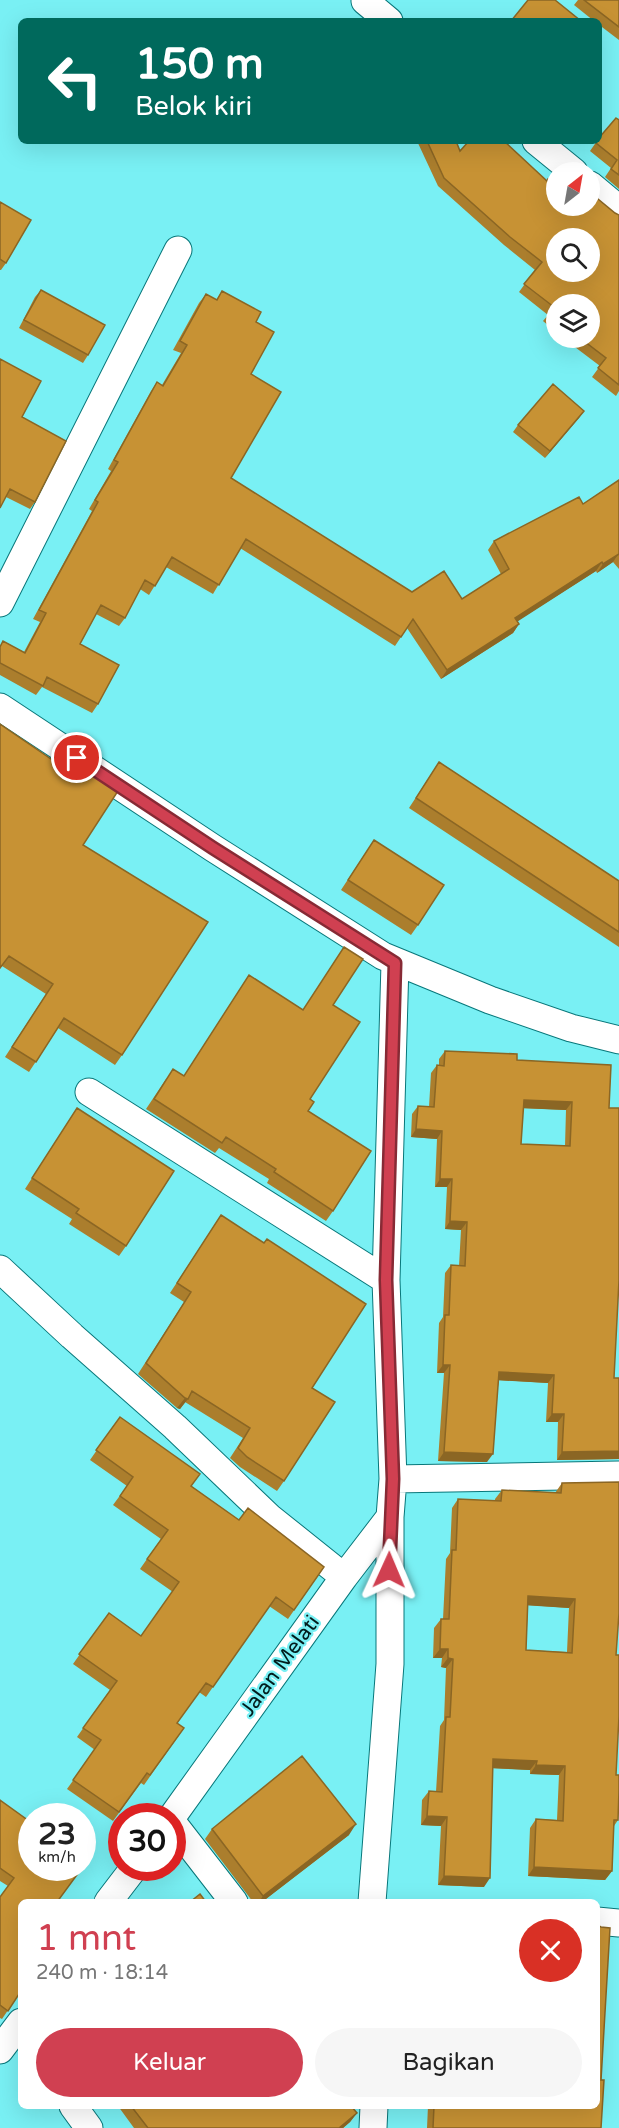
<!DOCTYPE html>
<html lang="id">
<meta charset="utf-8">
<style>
body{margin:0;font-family:"Varela Round",sans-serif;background:#f6f6f6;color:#222;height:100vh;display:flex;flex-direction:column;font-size:22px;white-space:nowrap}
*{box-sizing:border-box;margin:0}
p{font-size:20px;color:#767676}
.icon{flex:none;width:33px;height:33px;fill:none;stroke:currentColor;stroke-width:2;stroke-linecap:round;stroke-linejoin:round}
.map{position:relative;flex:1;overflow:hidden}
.details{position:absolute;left:18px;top:1899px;width:582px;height:210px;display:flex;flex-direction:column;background:#fff;border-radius:9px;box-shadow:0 6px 24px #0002}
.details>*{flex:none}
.hud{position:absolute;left:18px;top:18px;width:584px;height:126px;border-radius:9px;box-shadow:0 6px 24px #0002;background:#00695c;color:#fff;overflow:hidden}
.needle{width:39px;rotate:31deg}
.controls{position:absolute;left:546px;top:162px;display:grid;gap:12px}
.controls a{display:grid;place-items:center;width:54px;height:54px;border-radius:50%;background:#fff;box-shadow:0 6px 24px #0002;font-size:30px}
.speed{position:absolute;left:18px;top:1803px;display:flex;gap:12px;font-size:30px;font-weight:700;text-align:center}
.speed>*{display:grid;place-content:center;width:78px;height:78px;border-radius:50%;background:#fff;box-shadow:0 6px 24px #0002;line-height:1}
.speed small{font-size:15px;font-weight:400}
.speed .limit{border:9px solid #d22;background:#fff;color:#111}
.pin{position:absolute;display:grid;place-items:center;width:51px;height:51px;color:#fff;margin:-26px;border:3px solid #fff;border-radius:50%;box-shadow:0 2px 6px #0007}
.me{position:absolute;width:66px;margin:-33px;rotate:1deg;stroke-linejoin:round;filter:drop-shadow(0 0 4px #0008)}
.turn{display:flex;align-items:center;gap:21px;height:126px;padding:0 18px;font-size:27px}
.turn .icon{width:78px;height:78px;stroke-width:2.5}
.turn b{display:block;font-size:42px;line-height:51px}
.round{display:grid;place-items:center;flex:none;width:63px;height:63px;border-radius:32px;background:#f6f6f6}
.head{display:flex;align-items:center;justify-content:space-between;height:102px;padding:0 18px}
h1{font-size:36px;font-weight:600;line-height:45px;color:#d04051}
.primary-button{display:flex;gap:12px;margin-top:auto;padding:12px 18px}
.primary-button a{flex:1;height:69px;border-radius:36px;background:#d04051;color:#fff;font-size:24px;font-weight:600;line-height:69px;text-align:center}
.primary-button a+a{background:#f6f6f6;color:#222}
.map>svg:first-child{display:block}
</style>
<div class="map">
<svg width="619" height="2128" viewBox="0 0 619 2128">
<rect width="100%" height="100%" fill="#79f0f4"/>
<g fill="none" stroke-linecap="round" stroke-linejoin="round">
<g stroke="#08777a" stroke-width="29">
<path id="street" d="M365 1 389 21
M536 141 574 172
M590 185 619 209
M0 603 178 250
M0 707 213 848 383 956 490 1000 571 1028 619 1040
M89 1092 386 1280
M0 1269 72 1336 175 1427 269 1517 344 1577
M393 1479 619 1475
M172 1817 344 1577 390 1517
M172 1822 234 1902
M108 1902 134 1868
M372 1902 390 1664V1517L393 1479 386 1280 395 963
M597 1921 619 1923
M0 2050 21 2022
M73 2106 89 2128
M373 2128 374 2106"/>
</g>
<use href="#street" stroke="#fff" stroke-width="27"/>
</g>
<path fill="#ab7e2d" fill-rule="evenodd" d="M578 0H619V40L598 24V21H594L574 5Z
M619 120V189L605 177 611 168 590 151 597 141Z
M417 141H456L460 151 556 206 615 213 619 215V391L616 396 592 377 600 366 563 338H590L556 304V332L543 321 548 315 519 292 535 270 504 245 438 186Z
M0 202 6 263 1 270H0Z
M41 290 88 355 83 363 19 328 35 297Z
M222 291 256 322 251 374 231 478 412 592 462 599 501 574 488 550 494 541 583 504 619 480V569L613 562 597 573 596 571 517 621 519 624 513 633 441 679 407 628 395 646 240 548 213 594 166 567 149 595 140 589 125 618 119 626 96 614 80 644 98 704 92 713 42 687 36 695 0 675V646L3 641 24 652 40 622 33 619 92 511 89 509 111 471 108 469 151 391 157 382 162 385 181 353 173 350 199 303 206 294 216 300Z
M584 411 545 458 513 432 518 425Z
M22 417 35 502 30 509 6 497Z
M0 724 83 845 122 1055 115 1065 58 1028 29 1072 5 1057 46 994 2 966 0 968Z
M439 762 619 881V947L409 808Z
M374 840 418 925 411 935 341 890Z
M344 947 333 1005 308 1111 333 1211 326 1221 267 1183 269 1179 219 1148 215 1153 146 1109 166 1079 184 1076 249 975 303 1010Z
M445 1051 517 1060 609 1108 614 1378H619V1459L557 1460 558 1422H546L548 1383 499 1380 487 1462 438 1461 444 1373H437L439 1323 443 1317 445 1273 451 1265 459 1266 461 1230 445 1229 447 1187H435L437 1139 411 1137 412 1114 418 1106 429 1107 431 1073 437 1065H439V1059ZM523 1108 566 1110 565 1146 521 1144Z
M77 1108 126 1246 119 1256 69 1224 72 1219 25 1189Z
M221 1215 312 1388 284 1481 277 1491 240 1467 230 1458 243 1438 185 1402 180 1409 177 1408 138 1374 184 1302 170 1293Z
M120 1417 191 1486 239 1520 324 1567 288 1619 269 1606 206 1697 199 1692 177 1723 184 1728 144 1785 141 1783 113 1821 67 1789 95 1750 77 1737 110 1690 73 1664 109 1613 141 1636 173 1592 140 1569 161 1539 113 1505 127 1486 90 1460Z
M562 1483 616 1655V1775L618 1820 614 1826 612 1871 605 1880 528 1876 530 1828 536 1819 557 1820 559 1775 530 1774V1770L493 1768 484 1887 438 1885 441 1826 421 1825 422 1800 429 1791 436 1792 440 1726 444 1720 446 1668 441 1667 442 1658H433L434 1628 441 1619H443L446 1559 450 1553 452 1508 458 1499 495 1501V1499L502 1490 555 1493ZM528 1605 569 1608 567 1652 526 1650Z
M0 1800 27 1825 21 1902V1991L2 2019 0 2018V1897L8 1886 0 1881Z
M212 1829 349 1835 262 1902H253L205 1839Z
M604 2022 601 2080V2128H427L428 2106H597Z
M118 2106H351L357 2113 350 2122 343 2128H134Z"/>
<path fill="#8b6624" d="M584 411 579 418 545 458 550 451Z
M619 553 613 562 597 573 603 564Z
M602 562 596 571 509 627 515 618Z
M519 624 513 633 441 679 447 670Z
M524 1100 572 1102 566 1110 518 1108Z
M416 1129 442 1131 437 1139 411 1137Z
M440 1179H452L447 1187H435Z
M450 1221 467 1222 461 1230 445 1229Z
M443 1365H450L444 1373H437Z
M499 1372 554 1375 548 1383 494 1380Z
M185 1398 188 1399 180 1409 177 1408Z
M552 1414H564L558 1422H546Z
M619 1451V1459L557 1460 562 1452Z
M444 1452 493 1454 487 1462 438 1461Z
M528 1596 575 1599 569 1608 522 1605Z
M440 1649H448L442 1658H433Z
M448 1658 453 1659 446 1668 441 1667Z
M493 1759 537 1761 530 1770 487 1768Z
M536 1765 565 1766 559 1775 530 1774Z
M427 1816 447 1817 441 1826 421 1825Z
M356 1824 349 1835 262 1902H259L263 1896Z
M534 1867 612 1871 605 1880 528 1876Z
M444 1876 490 1878 484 1887 438 1885Z
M357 2113 350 2122 343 2128H339Z"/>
<path fill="#c79234" stroke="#8b6624" stroke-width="1.5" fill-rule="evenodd" d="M528 0H555L581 21H511Z
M584 0H619V27Z
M616 118 619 120V175L611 169 617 160 596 143 597 141H598V139Z
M427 141H456L460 151 469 141H504L547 181 548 179 556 185V206H590V197L592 194 615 213 619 215V385L598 368 606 358 580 338H590V304H556V319L549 313 554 307 524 284 542 262 510 237 444 178ZM556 238H590V272H556Z
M0 202 31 220 6 263 0 259Z
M41 290 105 325 88 355 24 320Z
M222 291 261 312 256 322 274 332 251 374 281 392 231 478 412 592 444 571 462 599 509 569 494 541 579 497 583 504 619 480V554L603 564 602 562 515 618 519 624 447 670 413 619 401 637 246 539 219 585 172 557 155 586 145 580 125 618 101 605 80 644 119 665 98 704 47 677 43 686 0 663V647L3 641 25 653 46 613 39 610 98 502 95 500 118 462 114 460 157 382 163 386 187 345 180 341 206 294 217 300Z
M0 359 41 381 22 417 66 441 35 502 10 489 0 508Z
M553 384 584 411 550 451 518 425Z
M0 724 51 759 53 756 88 779 92 774 118 791 83 845 208 922 122 1055 64 1018 36 1062 12 1047 53 984 9 956 0 968Z
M439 762 619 881V932L416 798Z
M374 840 444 885 418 925 348 880Z
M344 947 363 959 333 1005 360 1022 310 1099 314 1102 308 1111 371 1151 333 1211 274 1172 276 1169 226 1137 222 1143 154 1099 173 1069 184 1076 249 975 303 1010Z
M445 1051 517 1054V1060L611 1065 609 1108H619V1280L614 1378H619V1451L562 1452 564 1414H552L554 1375 499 1372 493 1454 444 1452 450 1365H443L445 1315H449L451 1265 465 1266 467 1222 450 1221 452 1179H440L442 1131 416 1129 418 1106 434 1107 437 1065 444 1066ZM524 1100 572 1102 570 1146 521 1144Z
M77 1108 174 1171 126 1246 76 1213 79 1209 32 1178Z
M221 1215 264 1243 267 1239 366 1304 312 1388 335 1402 284 1481 247 1457 238 1448 250 1428 192 1391 188 1399 185 1398 146 1363 191 1292 177 1283Z
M120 1417 200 1474 191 1486 239 1520 248 1508 324 1567 294 1610 276 1597 213 1687 206 1683 177 1723 184 1728 150 1775 147 1773 119 1812 73 1780 101 1740 83 1728 117 1681 79 1654 109 1613 141 1636 179 1582 147 1559 168 1530 120 1496 133 1477 96 1450Z
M619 1482V1613L616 1655H619V1716L616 1775H619V1790L618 1820H614L612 1871 534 1867 536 1819 563 1821 565 1766 536 1765 537 1761 493 1759 490 1878 444 1876 447 1817 427 1816 429 1791 442 1792 446 1717H450L453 1659 448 1658V1649H440L441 1619H449L452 1550H456L458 1499 501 1501 502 1490 561 1493 562 1483ZM528 1596 575 1599 572 1653 526 1650Z
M302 1756 356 1824 263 1896 212 1829Z
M0 1800 29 1821 27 1825 32 1828V1868H82L57 1902H21V1991L8 2011 0 2005V1897L14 1878 0 1868Z
M200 1894 206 1902H190Z
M597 1925 601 1927 610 1928 601 2080H604L601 2128H433L434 2106H597Z
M131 2106H351L357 2113 339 2128H148Z"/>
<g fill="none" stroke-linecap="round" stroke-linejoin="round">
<g stroke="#872a35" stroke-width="15">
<path id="route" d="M77 758 213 848 395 963 386 1280 393 1479 389 1570"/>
</g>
<use href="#route" stroke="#d04051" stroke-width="10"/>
</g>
<g text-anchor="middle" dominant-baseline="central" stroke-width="4.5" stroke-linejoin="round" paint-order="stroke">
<g font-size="21" fill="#021c1c" stroke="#79f0f4">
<text transform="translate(280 1666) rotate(-54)">Jalan Melati</text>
</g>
</g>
</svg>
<div class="controls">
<a><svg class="needle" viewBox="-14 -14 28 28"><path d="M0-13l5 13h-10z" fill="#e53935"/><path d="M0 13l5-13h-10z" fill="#767676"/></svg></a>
<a><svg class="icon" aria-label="search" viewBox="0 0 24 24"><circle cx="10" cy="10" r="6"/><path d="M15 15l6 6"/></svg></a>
<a><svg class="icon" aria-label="layers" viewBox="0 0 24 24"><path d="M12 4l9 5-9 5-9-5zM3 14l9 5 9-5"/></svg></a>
</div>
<div class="speed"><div>23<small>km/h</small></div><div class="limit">30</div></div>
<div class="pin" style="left:77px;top:758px;background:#d93025"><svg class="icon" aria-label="arrive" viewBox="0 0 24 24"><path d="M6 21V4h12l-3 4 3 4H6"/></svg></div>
<svg class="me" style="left:389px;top:1570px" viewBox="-20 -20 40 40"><path d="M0-17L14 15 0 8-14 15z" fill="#d04051" stroke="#fff" stroke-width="4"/></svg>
<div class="hud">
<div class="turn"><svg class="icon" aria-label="left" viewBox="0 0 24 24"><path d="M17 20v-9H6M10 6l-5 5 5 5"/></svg><div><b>150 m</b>Belok kiri</div></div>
</div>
<section class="details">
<div class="head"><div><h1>1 mnt</h1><p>240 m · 18:14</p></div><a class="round" style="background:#d93025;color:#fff"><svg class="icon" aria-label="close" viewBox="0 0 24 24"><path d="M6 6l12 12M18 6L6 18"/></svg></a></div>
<div class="primary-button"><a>Keluar</a><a>Bagikan</a></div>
</section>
</div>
